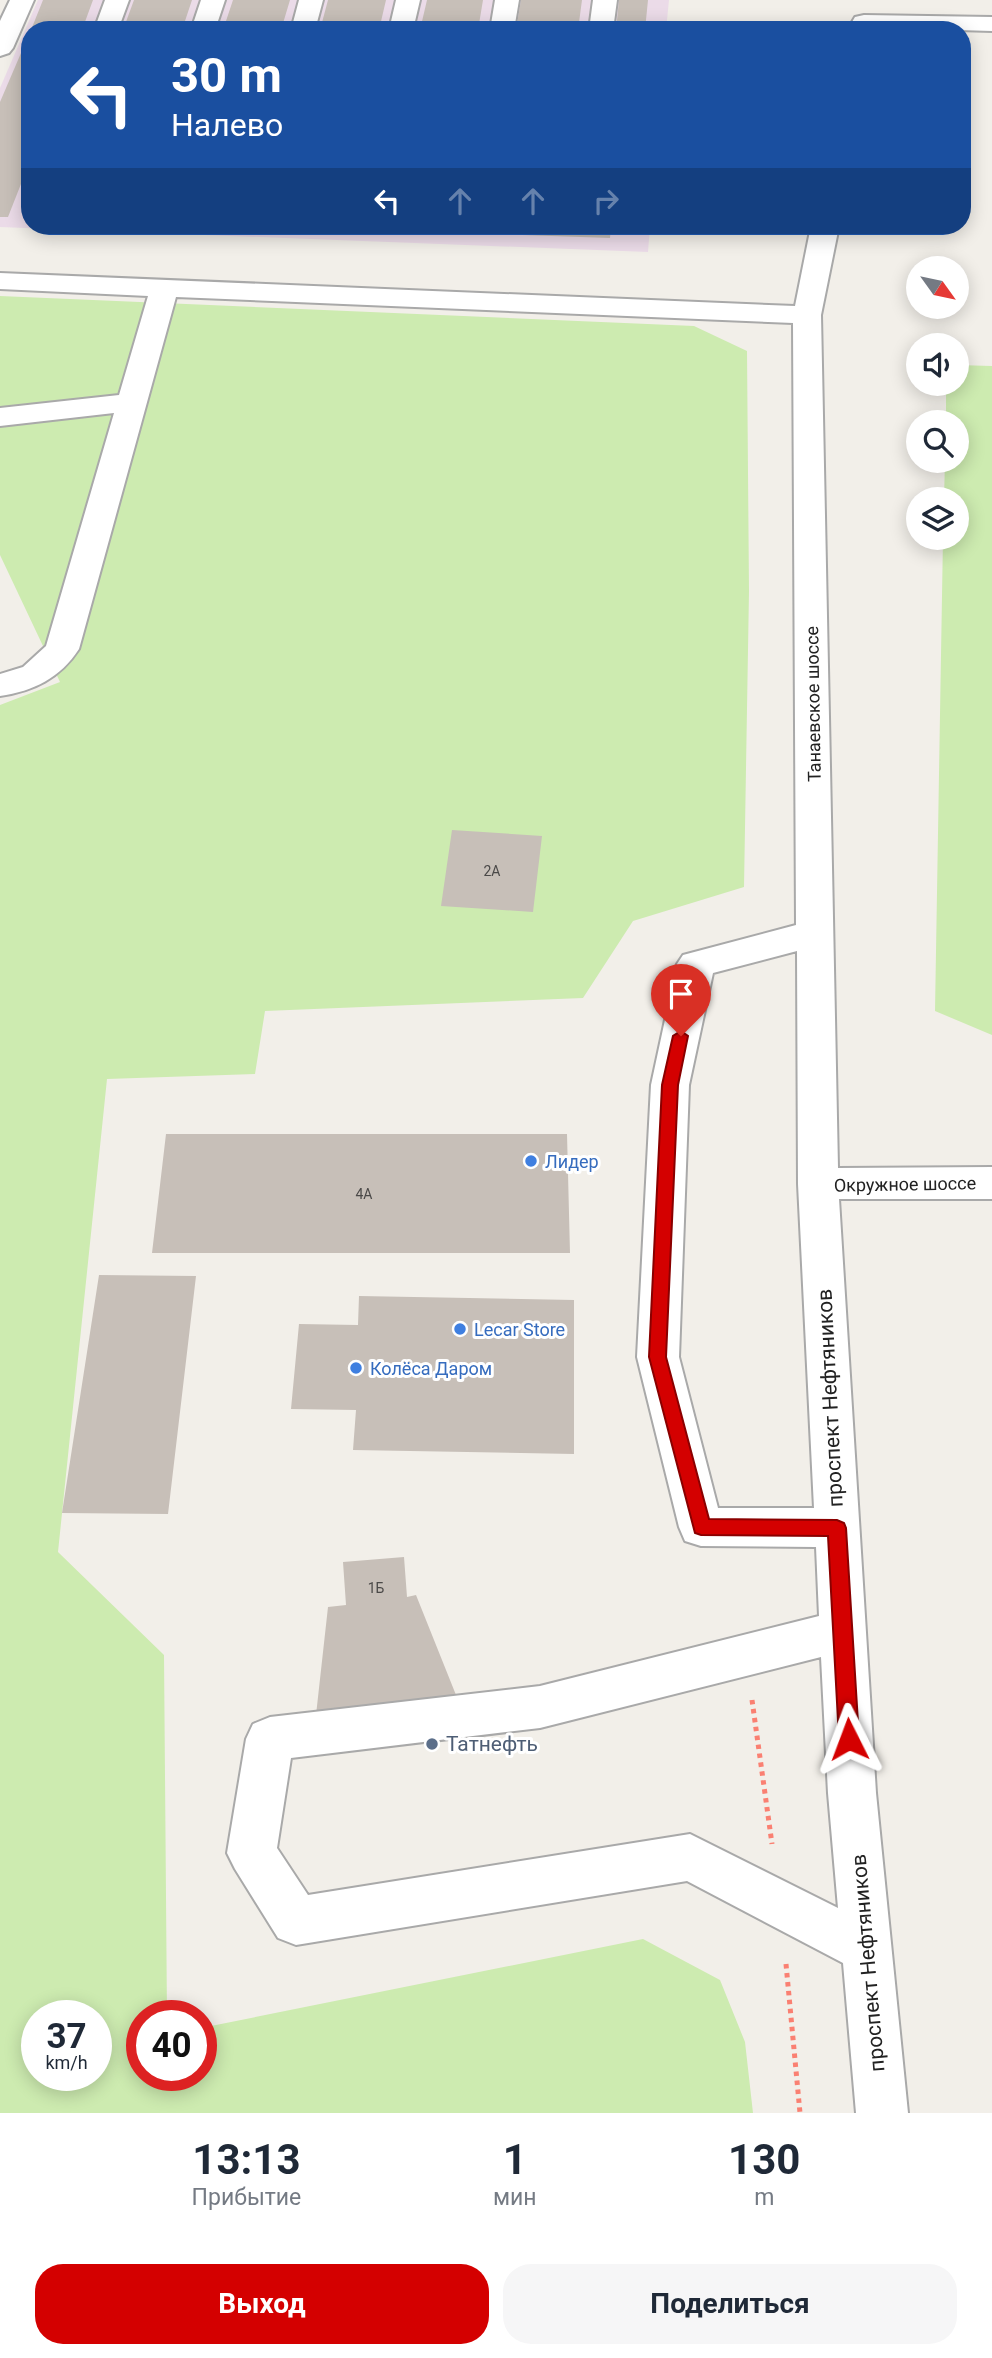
<!DOCTYPE html>
<html lang="ru">
<meta charset="utf-8">
<style>
body{margin:0;font-family:Roboto,sans-serif;background:#f6f6f7;color:#1f2937;height:100vh;display:flex;flex-direction:column;font-size:26px;white-space:nowrap}
*{box-sizing:border-box;margin:0}
p{font-size:23px;color:#747a83}
.icon{flex:none;width:38px;height:38px;fill:none;stroke:currentColor;stroke-width:2;stroke-linecap:round;stroke-linejoin:round}
.map{position:relative;height:2113px;overflow:hidden}
.panel{display:flex;flex-direction:column;background:#fff;flex:1}
.panel>*{flex:none}
.top-card{position:absolute;left:21px;top:21px;width:950px;height:214px;border-radius:28px;box-shadow:0 4px 18px #0003;background:#1a4fa0;color:#fff;overflow:hidden}
.needle{width:46px;rotate:123deg}
.buttons{position:absolute;left:906px;top:256px;display:grid;gap:14px}
.buttons a{display:grid;place-items:center;width:63px;height:63px;border-radius:50%;background:#fff;box-shadow:0 4px 18px #0003;font-size:35px}
.speed{position:absolute;left:21px;top:2000px;display:flex;gap:14px;font-size:35px;font-weight:700;text-align:center}
.speed>*{display:grid;place-content:center;width:91px;height:91px;border-radius:50%;background:#fff;box-shadow:0 4px 18px #0003;line-height:1}
.speed small{font-size:18px;font-weight:400}
.speed .limit{border:10px solid #d22;background:#fff;color:#111}
.pin{position:absolute;display:grid;place-items:center;width:60px;height:60px;color:#fff;margin:-72px -30px;border-radius:50% 50% 50% 0;rotate:-45deg;box-shadow:0 0 7px #0007}
.pin .icon{rotate:45deg}
.me{position:absolute;width:77px;margin:-38px;rotate:357deg;stroke-linejoin:round;filter:drop-shadow(0 0 5px #0008)}
.turn{display:flex;align-items:center;gap:24px;height:147px;padding:0 35px;font-size:32px}
.turn .icon{width:91px;height:91px;stroke-width:2.5}
.turn b{display:block;font-size:49px;line-height:60px}
.lanes{display:flex;align-items:center;height:66px;padding:0 35px;background:#0003;justify-content:center;gap:35px;direction:ltr}
.lanes .off{opacity:.35}
.eta{display:flex;justify-content:space-evenly;align-items:center;height:119px;text-align:center}
.eta b{font-size:42px;font-weight:700;line-height:49px}
.action{display:flex;gap:14px;margin-top:auto;padding:14px 35px}
.action a{flex:1;height:80px;border-radius:28px;background:#d40000;color:#fff;font-size:28px;font-weight:700;line-height:80px;text-align:center}
.action a+a{background:#f6f6f7;color:#1f2937}
.map>svg:first-child{display:block}
</style>
<div class="map">
<svg width="992" height="2113" viewBox="0 0 992 2113">
<rect width="100%" height="100%" fill="#f2efe9"/>
<path fill="#ebdbe8" d="M38 0H669L666 30H30V226H650L648 252 0 227V88Z"/>
<path fill="#cdebb0" fill-rule="evenodd" d="M0 296 694 326 747 351 749 591 744 887 633 921 583 998 265 1011 255 1074 107 1079 58 1552 164 1655 167 2016H142V2076H201V2028L643 1939 720 1980 745 2042 753 2113H0V705L60 682 0 555ZM37 2016H96V2076H37Z
M957 365 992 366V1035L935 1011 943 537H957V499H944L945 460H957V422H946V383H957Z"/>
<path fill="#c7bfb8" d="M43 0H93L82 30H31Z
M134 0H192L182 30H123Z
M233 0H290L281 30H223Z
M328 0H386L379 30H320Z
M427 0H483L478 30H420Z
M521 0H582L578 30H516Z
M619 0H648L645 30H616Z
M30 32V161L8 217H0V102Z
M327 226H611L610 238 327 228Z
M452 830 542 836 533 912 441 906Z
M166 1134H567L570 1253H152Z
M99 1275 196 1276 168 1514 62 1513Z
M359 1296 574 1300V1454L353 1450 356 1410 291 1409 299 1324 358 1325Z
M404 1557 407 1597 416 1595 456 1695 316 1715 328 1607 346 1605 343 1562Z"/>
<g fill="none" stroke-linecap="round" stroke-linejoin="round">
<g stroke="#a9a9a9" stroke-width="4">
<path id="minor" d="M10 0H34L13 48 9 53 0 56V21Z
M105 0H129L118 30H94Z
M201 0H225L215 30H191Z
M299 0H323L315 30H291Z
M396 0H420L413 30H389Z
M495 0H519L514 30H490Z
M593 0H617L613 30H589Z
M864 15 992 17V31L855 27 852 22 855 17Z
M811 226H839L821 315 838 1168 992 1167V1199H839L876 1793 908 2113H856L843 1963 687 1881 296 1945 278 1938 235 1869 227 1853 246 1739 253 1724 270 1717 540 1686 819 1616 816 1547 701 1546 685 1541 679 1527 637 1357 651 1085 677 964 683 955 796 925 793 323 176 297 79 649C60 678 34 691 0 696V674L23 667 46 646 114 413 0 426V408L119 395 148 296 0 289V273L795 306ZM797 951 798 1184 814 1508H718L679 1357 689 1085 713 973ZM821 1657 828 1793 838 1908 690 1834 308 1895 277 1848 291 1758 540 1728Z"/>
</g>
<path stroke="#fa8072" stroke-width="5" stroke-dasharray="4.5 4.5" stroke-linecap="butt" d="M752 1700 772 1844
M786 1964 800 2113"/>
<use href="#minor" fill="#fff" fill-rule="evenodd"/>
</g>
<path fill="#d40000" stroke="#8a0000" stroke-width="2" d="M681 1031 688 1036 678 1085 666 1357 709 1519 837 1520 844 1523 846 1528 859 1739 856 1746 849 1748 842 1746 839 1739 828 1536 701 1535 695 1533 649 1357 662 1085 673 1036Z"/>
<g fill="#3f7fe0" stroke="#fff" stroke-width="2.5">
<circle cx="531" cy="1161" r="7"/>
<circle cx="460" cy="1329" r="7"/>
<circle cx="356" cy="1368" r="7"/>
</g>
<circle fill="#5c6f8a" stroke="#fff" stroke-width="2.5" cx="432" cy="1744" r="7"/>
<g text-anchor="middle" dominant-baseline="central" stroke-width="6" stroke-linejoin="round" paint-order="stroke">
<g font-size="14" fill="#4b4948">
<text x="492" y="871">2А</text>
<text x="364" y="1194">4А</text>
<text x="376" y="1588">1Б</text>
</g>
<g font-size="18" fill="#222" stroke="#fff">
<text transform="translate(813 704) rotate(-91)">Танаевское шоссе</text>
<text transform="translate(905 1184) rotate(-1)">Окружное шоссе</text>
</g>
<g font-size="18" fill="#366cbe" stroke="#fff" text-anchor="start">
<text x="545" y="1161">Лидер</text>
<text x="474" y="1329">Lecar Store</text>
<text x="370" y="1368">Колёса Даром</text>
</g>
<g font-size="21" fill="#222" stroke="#fff">
<text transform="translate(830 1398) rotate(-93)">проспект Нефтяников</text>
<text transform="translate(868 1963) rotate(-95)">проспект Нефтяников</text>
</g>
<g font-size="21" fill="#4e5e75" stroke="#fff" text-anchor="start">
<text x="446" y="1744">Татнефть</text>
</g>
</g>
</svg>
<div class="buttons">
<a><svg class="needle" viewBox="-14 -14 28 28"><path d="M0-13l5 13h-10z" fill="#e53935"/><path d="M0 13l5-13h-10z" fill="#747a83"/></svg></a>
<a><svg class="icon" aria-label="sound" viewBox="0 0 24 24"><path d="M4 9h4l5-4v14l-5-4H4zM17 9q2 3 0 6"/></svg></a>
<a><svg class="icon" aria-label="search" viewBox="0 0 24 24"><circle cx="10" cy="10" r="6"/><path d="M15 15l6 6"/></svg></a>
<a><svg class="icon" aria-label="layers" viewBox="0 0 24 24"><path d="M12 4l9 5-9 5-9-5zM3 14l9 5 9-5"/></svg></a>
</div>
<div class="speed"><div>37<small>km/h</small></div><div class="limit">40</div></div>
<div class="pin" style="left:681px;top:1036px;background:#d93025"><svg class="icon" aria-label="arrive" viewBox="0 0 24 24"><path d="M6 21V4h12l-3 4 3 4H6"/></svg></div>
<svg class="me" style="left:849px;top:1739px" viewBox="-20 -20 40 40"><path d="M0-17L14 15 0 8-14 15z" fill="#d40000" stroke="#fff" stroke-width="4"/></svg>
<div class="top-card">
<div class="turn"><svg class="icon" aria-label="left" viewBox="0 0 24 24"><path d="M17 20v-9H6M10 6l-5 5 5 5"/></svg><div><b>30 m</b>Налево</div></div>
<div class="lanes"><svg class="icon" aria-label="left" viewBox="0 0 24 24"><path d="M17 20v-9H6M10 6l-5 5 5 5"/></svg><svg class="icon off" aria-label="ahead" viewBox="0 0 24 24"><path d="M12 20V5M6 11l6-6 6 6"/></svg><svg class="icon off" aria-label="ahead" viewBox="0 0 24 24"><path d="M12 20V5M6 11l6-6 6 6"/></svg><svg class="icon off" aria-label="right" viewBox="0 0 24 24"><path d="M7 20v-9h11M14 6l5 5-5 5"/></svg></div>
</div>
</div>
<section class="panel">
<div class="eta">
<div><b>13:13</b><p>Прибытие</p></div>
<div><b>1</b><p>мин</p></div>
<div><b>130</b><p>m</p></div>
</div>
<div class="action"><a>Выход</a><a>Поделиться</a></div>
</section>
